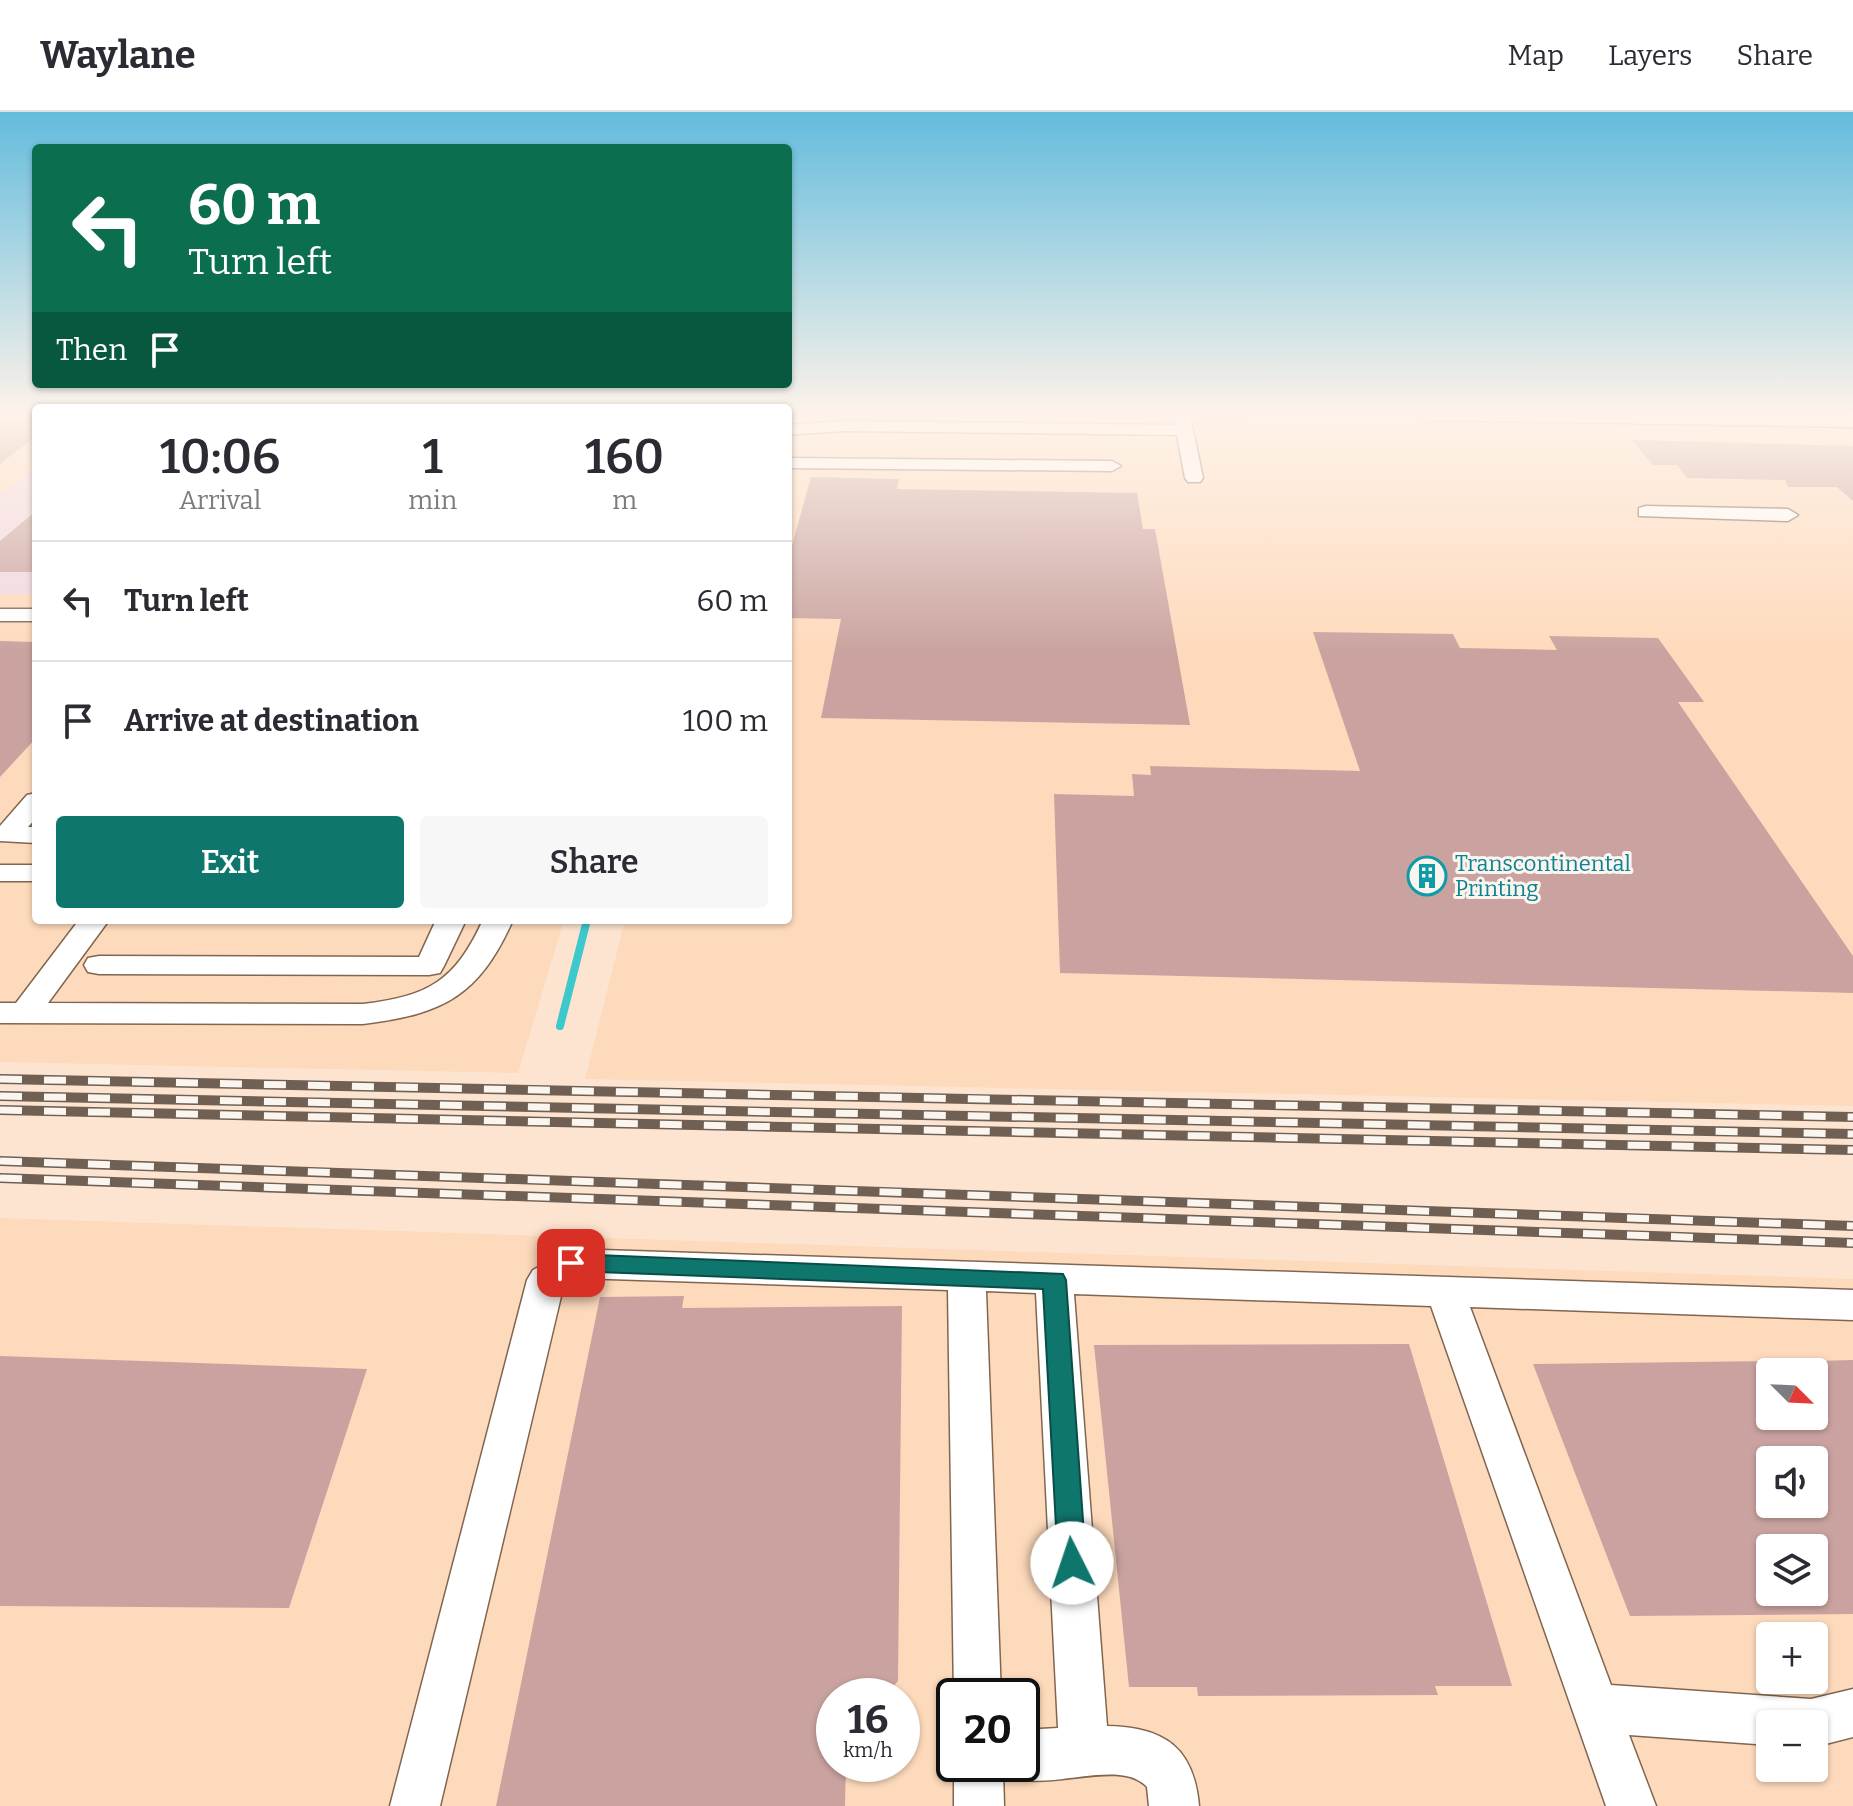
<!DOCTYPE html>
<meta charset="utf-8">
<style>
body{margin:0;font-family:Bitter,serif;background:#f7f7f7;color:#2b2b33;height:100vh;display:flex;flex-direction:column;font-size:30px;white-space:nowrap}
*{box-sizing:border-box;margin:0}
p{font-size:26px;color:#7c7c81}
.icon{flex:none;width:44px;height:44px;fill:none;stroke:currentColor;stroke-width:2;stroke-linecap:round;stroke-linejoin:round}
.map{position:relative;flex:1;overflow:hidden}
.side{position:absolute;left:32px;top:292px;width:760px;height:520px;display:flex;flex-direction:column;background:#fff;border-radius:8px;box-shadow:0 2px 6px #0004}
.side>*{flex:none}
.guide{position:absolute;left:32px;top:32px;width:760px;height:244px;border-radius:8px;box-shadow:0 2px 6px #0004;background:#0b6e4f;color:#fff;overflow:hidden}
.needle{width:52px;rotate:114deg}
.tools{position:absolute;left:1756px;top:1246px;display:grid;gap:16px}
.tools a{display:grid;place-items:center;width:72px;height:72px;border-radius:8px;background:#fff;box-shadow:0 2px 6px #0004;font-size:40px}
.speed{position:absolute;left:816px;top:1566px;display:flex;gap:16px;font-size:40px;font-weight:700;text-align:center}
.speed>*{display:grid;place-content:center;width:104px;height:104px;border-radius:50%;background:#fff;box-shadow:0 2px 6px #0004;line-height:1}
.speed small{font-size:20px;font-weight:400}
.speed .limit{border:4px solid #111;border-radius:12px;background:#fff;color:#111}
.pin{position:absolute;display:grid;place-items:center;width:68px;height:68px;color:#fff;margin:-34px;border-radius:16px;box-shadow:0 4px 12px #0006}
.me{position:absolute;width:88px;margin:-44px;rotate:356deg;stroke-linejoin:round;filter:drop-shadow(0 0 6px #0008)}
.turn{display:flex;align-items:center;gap:28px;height:168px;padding:0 24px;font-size:36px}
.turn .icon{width:104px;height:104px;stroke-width:2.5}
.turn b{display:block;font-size:56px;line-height:68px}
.then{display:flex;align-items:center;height:76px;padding:0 24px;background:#0003;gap:16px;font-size:30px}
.eta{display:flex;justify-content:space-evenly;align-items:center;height:136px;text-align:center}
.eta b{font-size:48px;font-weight:600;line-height:56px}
.cta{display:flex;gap:16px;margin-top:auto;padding:16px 24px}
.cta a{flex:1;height:92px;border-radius:8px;background:#0f766e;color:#fff;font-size:32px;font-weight:600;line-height:92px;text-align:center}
.cta a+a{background:#f7f7f7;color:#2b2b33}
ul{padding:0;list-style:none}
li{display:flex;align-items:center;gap:24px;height:120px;padding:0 24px;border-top:2px solid #e1e1e2}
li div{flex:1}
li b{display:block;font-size:30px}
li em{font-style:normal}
header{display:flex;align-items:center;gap:48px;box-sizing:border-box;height:112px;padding:0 40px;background:#fff;border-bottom:2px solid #e1e1e2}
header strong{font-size:38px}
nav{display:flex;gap:44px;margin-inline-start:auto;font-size:28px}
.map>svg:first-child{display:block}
</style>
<header>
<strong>Waylane</strong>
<nav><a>Map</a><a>Layers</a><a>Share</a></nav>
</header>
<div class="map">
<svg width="1853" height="1694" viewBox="0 0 1853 1694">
<rect width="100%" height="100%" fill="#fce4d0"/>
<path fill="#f0d7e0" d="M36 355V483L0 482V383Z"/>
<path fill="#fedabc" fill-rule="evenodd" d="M0 303H36V355L0 383Z
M788 303 1853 315V994L585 967 625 808H788Z
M0 482 36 483V808H564L518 961 0 950Z
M0 1106 1853 1167V1694H0ZM1770 1260H1814V1304H1770ZM1770 1348H1814V1392H1770ZM1770 1436H1814V1480H1770ZM1770 1524H1814V1568H1770ZM834 1584H902V1652H834ZM954 1584H1022V1652H954ZM1770 1612H1814V1656H1770Z"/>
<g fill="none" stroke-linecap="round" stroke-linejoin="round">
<path stroke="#3dc8cc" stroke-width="8" d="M560 914 587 808"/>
</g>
<path fill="#caa3a0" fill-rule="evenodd" d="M0 303H36V324L0 352Z
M1632 328 1853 334V389L1837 375H1788L1785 368 1687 366 1677 353H1653Z
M811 365 899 367 897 377 1137 381 1143 417H1155L1190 613 821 606 841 507 788 506V448Z
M36 399V460H0V429Z
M1313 520 1453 522 1460 536 1557 538 1549 524 1658 526 1704 590H1678L1853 844V881L1060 861 1054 682 1134 684 1132 662 1151 663 1150 654 1360 659Z
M0 529 36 530V626L0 665Z
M684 1184 682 1196 902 1194 898 1569 885 1584H834V1652H846L845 1694H496L600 1185Z
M1409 1232 1512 1574H1435L1438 1583 1198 1584 1197 1575H1129L1094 1233Z
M0 1244 367 1257 289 1496 0 1494Z
M1853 1248V1502L1630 1504 1533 1252 1770 1249V1304H1814V1249ZM1770 1348H1814V1392H1770ZM1770 1436H1814V1480H1770Z"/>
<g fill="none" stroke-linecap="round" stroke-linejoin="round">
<g stroke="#806650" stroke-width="3">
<path id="minor" d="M1174 303H1190L1203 366 1200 370H1188L1185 366 1177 323 843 319 788 323V313L843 309 1175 313Z
M1418 303 1853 305V315L1426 308Z
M788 346 1112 349 1121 354 1112 359 788 356Z
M1646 394 1788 397 1798 403 1788 409 1639 404V396Z
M0 497H36V509H0Z
M36 681V706L28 715H36V731L0 729V714L27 683Z
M0 753H36V769H0Z
M79 808H109L48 891 363 892C429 884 455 869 483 808H513C479 884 444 902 363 912L0 911V891H16Z
M436 808H466L444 854 440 861 429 863 99 862 88 860 84 853 88 846 99 844 419 845Z
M571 1137 1853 1178V1208L1470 1195 1611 1573 1811 1587 1853 1577V1625L1814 1635V1612H1770V1633L1629 1623 1656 1694H1606L1431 1194 1074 1182 1107 1614C1165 1615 1194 1636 1199 1694H1149L1147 1675C1117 1642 1031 1689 1003 1657L1004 1694H954V1650L1022 1652V1618L1058 1616 1036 1181 986 1179 1001 1584 954 1587 948 1178 578 1166 563 1176 440 1694H390L527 1168 533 1158Z"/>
</g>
<use href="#minor" fill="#fff" fill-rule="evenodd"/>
<g stroke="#6f6053" stroke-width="10">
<path id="rail" d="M0 967 1853 1005
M0 984 1853 1022
M0 998 1853 1038
M0 1049 1853 1114
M0 1066 1853 1131"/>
</g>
<use href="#rail" stroke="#fbf5f0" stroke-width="7" stroke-dasharray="22" stroke-linecap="butt"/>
</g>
<linearGradient id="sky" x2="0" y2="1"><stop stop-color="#63bcdd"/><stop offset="0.56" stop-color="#fef3ea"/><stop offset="1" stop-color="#fef3ea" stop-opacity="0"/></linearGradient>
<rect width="1853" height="540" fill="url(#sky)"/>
<path fill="#0f766e" stroke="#0a4d48" stroke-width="2" d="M571 1142 1063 1162 1066 1168 1086 1451 1082 1460 1072 1464 1062 1460 1058 1451 1043 1177 571 1159 563 1157 559 1151 563 1144Z"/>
<defs>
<g id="building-ring" transform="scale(2)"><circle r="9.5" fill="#fbf5f0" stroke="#0f9aa8" stroke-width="1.5"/><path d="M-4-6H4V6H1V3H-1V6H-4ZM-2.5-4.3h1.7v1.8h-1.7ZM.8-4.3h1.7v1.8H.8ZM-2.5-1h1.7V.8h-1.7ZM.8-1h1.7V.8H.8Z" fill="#0f9aa8"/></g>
</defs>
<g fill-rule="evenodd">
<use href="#building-ring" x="1427" y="764"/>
</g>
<g text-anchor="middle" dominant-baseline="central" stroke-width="6" stroke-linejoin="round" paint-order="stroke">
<g font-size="22" fill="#0d838f" stroke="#fbf5f0" text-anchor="start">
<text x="1455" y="751">Transcontinental<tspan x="1455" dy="25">Printing</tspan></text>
</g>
</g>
</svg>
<div class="tools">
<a><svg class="needle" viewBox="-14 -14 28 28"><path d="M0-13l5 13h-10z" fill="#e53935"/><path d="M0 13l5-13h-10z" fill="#7c7c81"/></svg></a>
<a><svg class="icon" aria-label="sound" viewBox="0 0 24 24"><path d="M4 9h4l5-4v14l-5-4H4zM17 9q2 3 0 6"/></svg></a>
<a><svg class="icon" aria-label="layers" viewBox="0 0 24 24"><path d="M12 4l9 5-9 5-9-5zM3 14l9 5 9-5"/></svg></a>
<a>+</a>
<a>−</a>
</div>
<div class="speed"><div>16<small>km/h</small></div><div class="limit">20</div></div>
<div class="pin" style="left:571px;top:1151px;background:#d93025"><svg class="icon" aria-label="arrive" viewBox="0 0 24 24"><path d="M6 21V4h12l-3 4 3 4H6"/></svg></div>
<svg class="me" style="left:1072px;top:1451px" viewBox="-20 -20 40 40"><circle r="19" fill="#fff"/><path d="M0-13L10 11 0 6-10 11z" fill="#0f766e"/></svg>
<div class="guide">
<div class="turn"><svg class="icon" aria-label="left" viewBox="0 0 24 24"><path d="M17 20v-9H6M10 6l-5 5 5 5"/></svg><div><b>60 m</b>Turn left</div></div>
<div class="then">Then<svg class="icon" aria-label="arrive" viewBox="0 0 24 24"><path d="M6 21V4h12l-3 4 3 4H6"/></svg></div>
</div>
<section class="side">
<div class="eta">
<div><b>10:06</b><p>Arrival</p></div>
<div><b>1</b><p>min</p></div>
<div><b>160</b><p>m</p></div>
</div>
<ul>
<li><svg class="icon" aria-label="left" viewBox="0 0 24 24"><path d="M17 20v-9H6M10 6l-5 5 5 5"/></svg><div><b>Turn left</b></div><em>60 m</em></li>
<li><svg class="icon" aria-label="arrive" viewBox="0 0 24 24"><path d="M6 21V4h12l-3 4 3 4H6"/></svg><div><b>Arrive at destination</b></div><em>100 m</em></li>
</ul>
<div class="cta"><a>Exit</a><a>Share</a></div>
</section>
</div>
